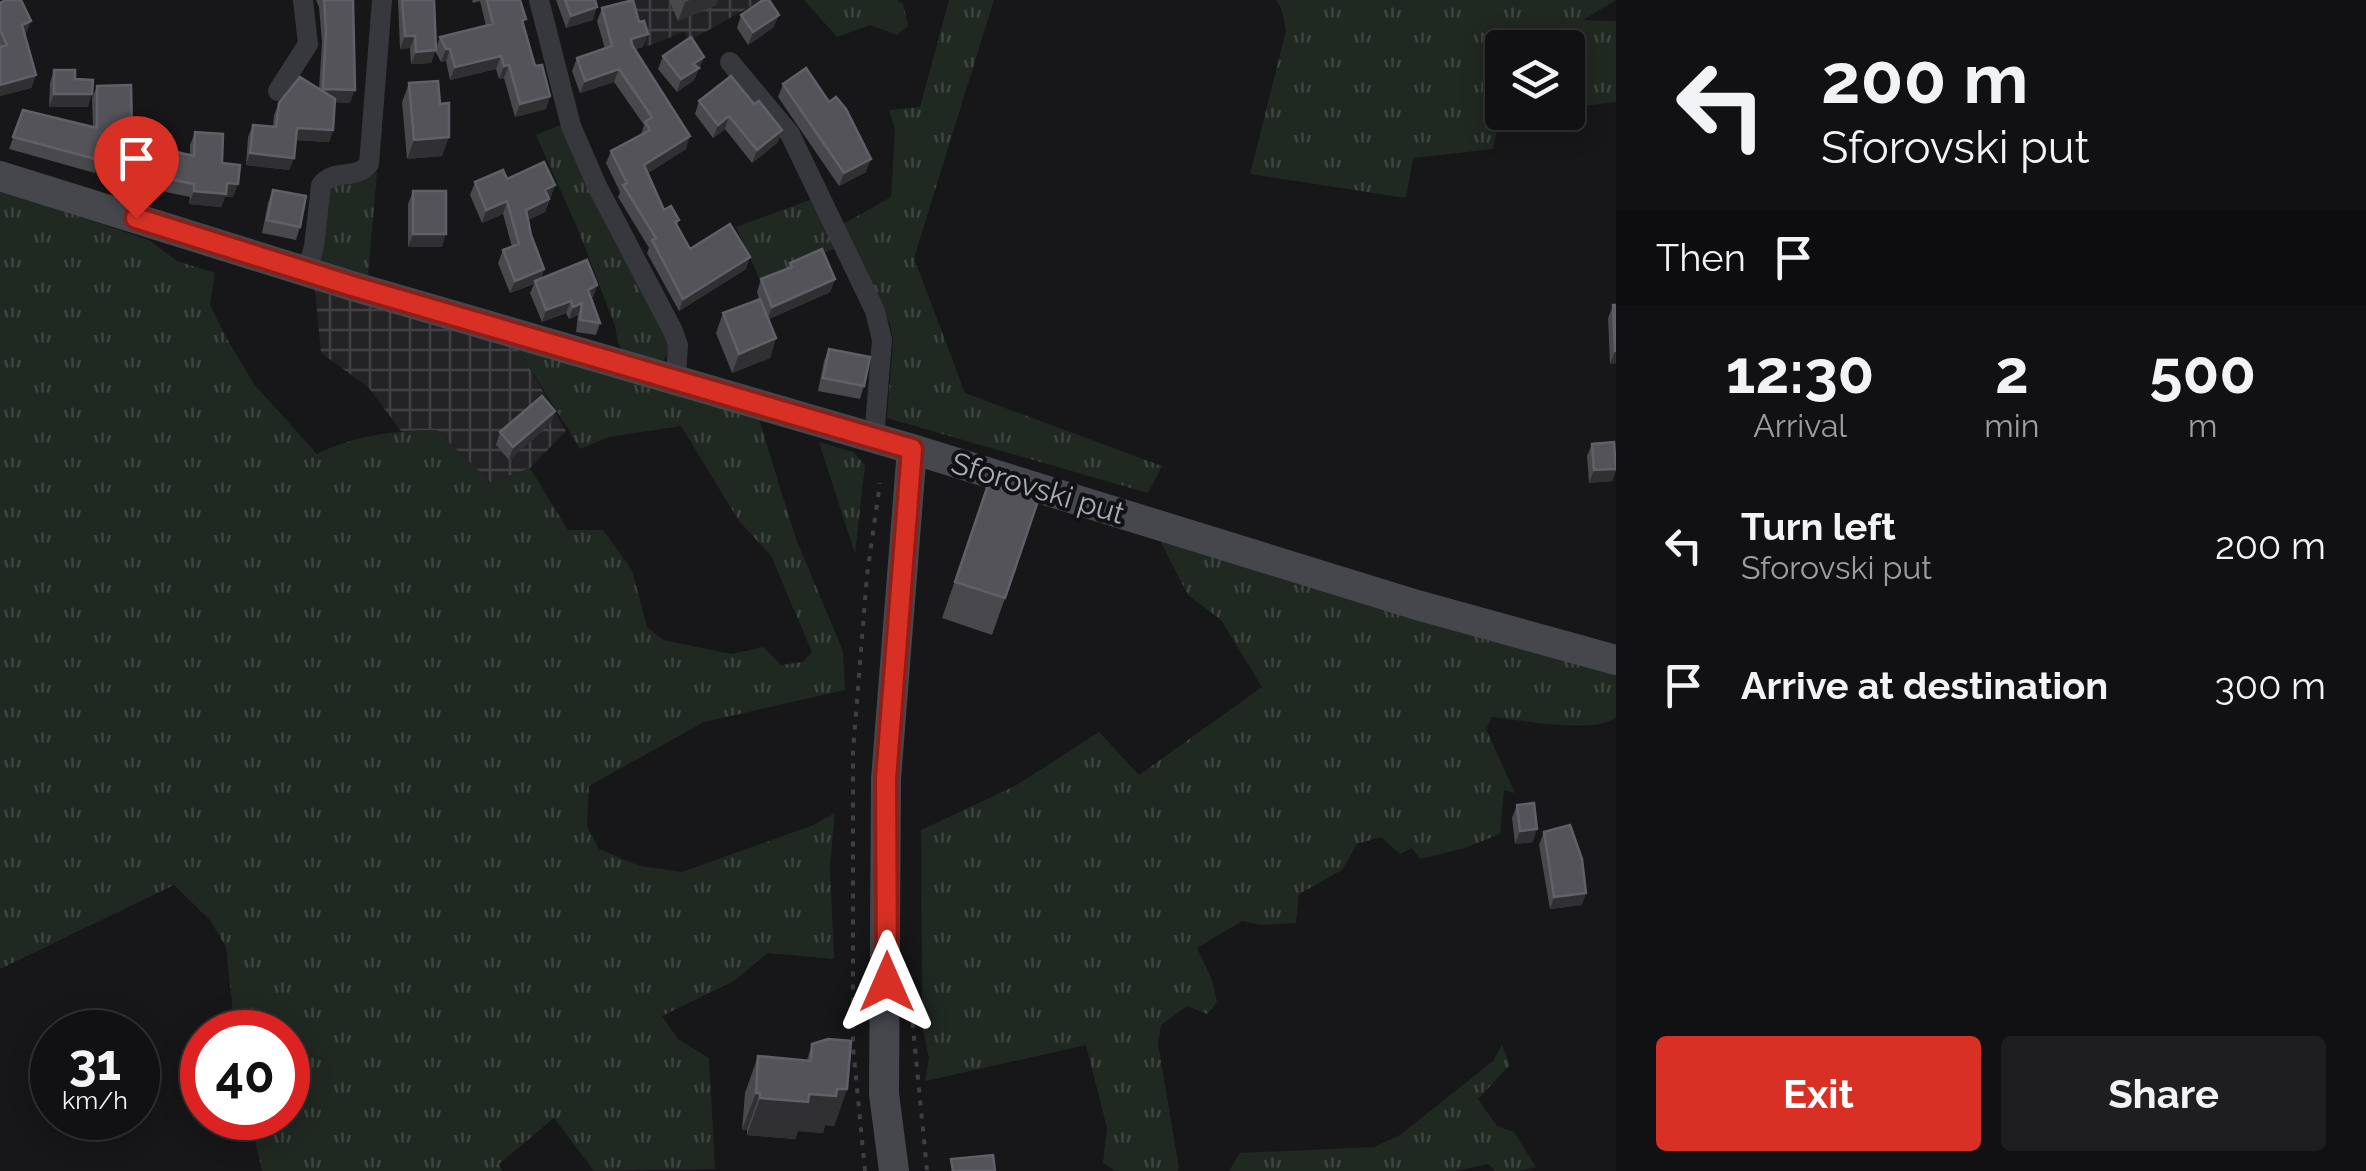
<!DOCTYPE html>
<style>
body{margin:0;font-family:Raleway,sans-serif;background:#1e1e20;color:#f1f3f6;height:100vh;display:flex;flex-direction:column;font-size:38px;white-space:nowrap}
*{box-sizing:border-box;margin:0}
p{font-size:32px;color:#9c9d9f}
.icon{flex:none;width:55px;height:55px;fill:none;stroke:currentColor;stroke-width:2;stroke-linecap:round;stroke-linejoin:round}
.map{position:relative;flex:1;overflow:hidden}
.panel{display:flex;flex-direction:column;background:#111012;width:750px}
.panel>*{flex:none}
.hud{background:#111012;color:#f1f3f6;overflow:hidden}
.tools{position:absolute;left:1485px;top:30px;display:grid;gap:20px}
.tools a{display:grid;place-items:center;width:100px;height:100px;border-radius:10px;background:#111012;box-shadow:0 5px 25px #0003,0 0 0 2px #303032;font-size:50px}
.speed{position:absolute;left:30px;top:1010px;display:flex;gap:20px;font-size:50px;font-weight:700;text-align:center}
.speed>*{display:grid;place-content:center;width:130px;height:130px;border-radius:50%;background:#111012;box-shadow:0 5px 25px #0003,0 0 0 2px #303032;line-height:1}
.speed small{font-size:25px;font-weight:400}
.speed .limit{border:15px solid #d22;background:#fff;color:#111}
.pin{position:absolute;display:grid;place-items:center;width:85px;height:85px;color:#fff;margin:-102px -42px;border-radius:50% 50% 50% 0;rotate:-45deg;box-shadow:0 0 10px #0007}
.pin .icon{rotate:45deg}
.me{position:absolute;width:110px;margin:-55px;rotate:0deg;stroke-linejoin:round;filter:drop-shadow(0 0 8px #0008)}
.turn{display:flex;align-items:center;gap:35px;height:210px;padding:0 40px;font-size:45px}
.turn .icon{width:130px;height:130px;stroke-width:2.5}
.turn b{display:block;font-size:70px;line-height:85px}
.then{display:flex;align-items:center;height:95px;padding:0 40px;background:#0003;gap:20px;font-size:38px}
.eta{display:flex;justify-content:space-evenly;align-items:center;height:170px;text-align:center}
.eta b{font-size:60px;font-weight:700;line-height:70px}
.primary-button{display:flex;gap:20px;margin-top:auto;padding:20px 40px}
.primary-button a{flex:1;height:115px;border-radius:10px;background:#d93025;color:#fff;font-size:40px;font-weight:700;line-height:115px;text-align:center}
.primary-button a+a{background:#1e1e20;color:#f1f3f6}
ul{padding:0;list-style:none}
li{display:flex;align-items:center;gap:30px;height:140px;padding:0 40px}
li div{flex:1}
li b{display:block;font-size:38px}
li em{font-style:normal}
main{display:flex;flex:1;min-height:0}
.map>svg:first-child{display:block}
</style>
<main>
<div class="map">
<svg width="1616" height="1171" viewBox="0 0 1616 1171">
<defs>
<pattern id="industrial-grid" width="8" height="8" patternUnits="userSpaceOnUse" patternTransform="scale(2.5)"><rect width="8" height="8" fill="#232225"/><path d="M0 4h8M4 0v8" fill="none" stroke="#403f43"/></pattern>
<pattern id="grass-tufts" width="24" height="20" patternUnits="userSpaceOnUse" patternTransform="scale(2.5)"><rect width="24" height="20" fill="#202822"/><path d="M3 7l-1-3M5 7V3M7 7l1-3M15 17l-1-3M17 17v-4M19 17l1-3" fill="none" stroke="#3e4440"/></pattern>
</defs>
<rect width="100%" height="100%" fill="#171618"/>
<path fill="url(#industrial-grid)" d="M628 0H762L689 41 684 32 646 47Z
M315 290 518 348 566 431 530 468 491 483 436 430 401 431 368 387 321 353Z"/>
<path fill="url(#grass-tufts)" d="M804 0H897L903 4 908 26 897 35 870 25 837 37Z
M949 0H994L914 258 965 393 1162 466 1148 493 887 418 893 341 890 324 840 226 891 197 895 129 889 110 920 107Z
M1276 0H1616L1583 20 1616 21V102L1568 108V48H1502V112L1532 113 1500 116 1493 149 1413 158 1406 198 1250 174 1286 31 1282 10Z
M560 125 671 341 670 351 662 362 622 350 618 343 615 326 579 232 536 135Z
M377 172 368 277 320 265 330 185 359 182Z
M0 190 149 240 177 261 215 273 210 305 227 339 254 384 317 454C355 435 393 431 436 430L491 483 530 468 568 530H603L632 570 647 627 663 640 732 654 763 647 781 665 802 662 812 652 771 556 739 521 681 426 609 437 580 449 518 348 758 416 796 539 843 651 845 690 704 722 589 786 587 826 599 849 640 866 682 872 811 826 835 813 830 865 834 959 768 953 734 981 662 1016 678 1039 709 1058 715 1169 594 1171 554 1118 499 1164 502 1171H262L250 1118H288V1032H235L226 947 210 920 174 885 0 969Z
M813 199 836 248 760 280 736 227Z
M819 442 853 452 865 465 855 554Z
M1156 533 1616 672V717C1596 735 1520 720 1492 717L1486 729 1515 793 1504 790 1500 834 1465 848 1420 859 1412 848 1400 854 1381 837 1357 844 1342 870 1299 894 1296 923 1261 925 1242 921 1197 948 1212 980 1217 1002 1207 1014 1187 1006 1161 1025 1158 1043 1179 1168 1178 1171H1115L1103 1163 1107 1128 1086 1045 925 1081 929 1058 922 1024 921 830 1015 786 1099 732 1139 775 1262 687 1221 620 1188 595Z
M1502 1045 1510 1065 1478 1099 1497 1126 1514 1132 1536 1167 1520 1171H1495L1489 1164 1455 1171H1229L1240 1153 1374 1147 1400 1135 1493 1061Z"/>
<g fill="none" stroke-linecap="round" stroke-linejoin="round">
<path stroke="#3d3f44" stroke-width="4" stroke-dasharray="5 8" stroke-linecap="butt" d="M910 997 927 1171
M865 1171 853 1047V751L867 575 880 483"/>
<path stroke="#37383d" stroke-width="20" d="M539 0 571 126 597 186 673 331 678 345 676 378
M730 62 790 134 875 311 882 340 874 439
M278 91 308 44 303 0
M307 270 314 247 321 185C334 168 355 181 369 164L382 0"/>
<path stroke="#45474d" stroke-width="30" d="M0 176 352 286 912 449 1417 605 1616 660
M894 1171 884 1094 886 779 912 449"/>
</g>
<path fill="#48484d" d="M316 0H353L350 103 335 102 333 130 329 142 295 140 294 158 289 170 246 165 248 137 253 125 273 126 274 115 279 103 319 89 322 42 319 7Z
M398 0H434L436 48 440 37 486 26 480 1 473 3 472 0H520L524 25 535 66 550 96 546 109 515 117 504 78 499 79 496 69 450 80 446 61 441 62 435 51 431 63 411 64 410 48 400 49Z
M556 0H595L593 20 566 28Z
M669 0H718L716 5 678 21Z
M0 3 26 34H25L36 75 31 88 0 96Z
M602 8 643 47 635 49 686 149 648 173 664 210 679 220 677 226 690 249 746 269 679 311 647 253 649 248 618 197 620 192 606 163 611 151 641 135 644 125 614 82 580 93 572 71 577 58 605 49 597 21Z
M741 15 774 27 748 45 737 28Z
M663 56 704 57 694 80 677 92 658 69Z
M54 70 75 79 88 107H49L50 83Z
M409 83 442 156 407 159 402 102Z
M783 84 866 172 839 186 778 97Z
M97 86 129 141 190 155V145L195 132 233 197H225L221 207 189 204 190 197 142 187 143 180 97 166 95 173 9 149 23 110 93 127 92 98Z
M699 101 754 104 782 130 777 143 752 163 725 129 713 138 695 114Z
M475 182 555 185 545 212 528 220 531 235 544 269 541 279 597 285 593 297 591 298 600 323 596 335 576 332 578 315 569 319 566 313 542 322 530 293 534 284 510 293 498 263 503 250 512 247 503 214 482 223 470 195Z
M273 190 300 227 296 240 262 233 268 203Z
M413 191 442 247H408V204Z
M790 263 835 279 830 292 769 319 776 338 770 358 732 373 716 333 723 313 759 299 757 292 761 279 787 269Z
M1613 305 1616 363 1610 364 1608 318Z
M829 349 864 386 860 399 818 391 824 361Z
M555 411 550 424 509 460 496 445 500 432Z
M1592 444 1616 461V470L1612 481 1589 483 1587 456Z
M990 479 1005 598 992 635 942 618Z
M1517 805 1533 842 1515 844 1512 818Z
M1544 832 1582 905 1550 909 1539 845Z
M812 1044 847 1089 834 1126 825 1125 823 1133 798 1131 795 1139 747 1135V1130H742L745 1093 758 1056 807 1060Z"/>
<path fill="#303033" d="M690 0H718L716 5 678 21 685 2Z
M597 7 593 20 566 28 571 16Z
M779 15 774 27 748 45 753 32Z
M31 21 26 34 17 38 22 25Z
M648 34 643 47 627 51 631 39Z
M405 36H415L410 48 400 49Z
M446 49H450L446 61 441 62Z
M436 50 431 63 411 64 416 52Z
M501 56 496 69 450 80 455 67Z
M704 57 694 80 677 92 681 79 693 64Z
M509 65 504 78 499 79 504 66Z
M619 69 614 82 580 93 585 81Z
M36 75 31 88 0 96V85Z
M323 89 355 90 350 103 319 102Z
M54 94H92L88 107H49Z
M550 96 546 109 515 117 520 104Z
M729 116 725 129 713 138 718 125Z
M297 128 333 130 329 142 292 140Z
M782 130 777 143 752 163 757 150Z
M690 136 686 149 640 178 644 165Z
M449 137 442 156 407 159 414 140Z
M250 153 294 158 289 170 246 165Z
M871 159 866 172 839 186 844 173Z
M227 183 238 184 233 197H225L221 207 189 204 194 191Z
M555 185 550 198 540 203 545 190Z
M549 199 545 212 521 223 526 210Z
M507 201 503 214 482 223 486 210Z
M413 234H446L442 247H408Z
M750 257 746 269 679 311 683 299Z
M544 269 539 282 535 281 534 284 510 293 515 281Z
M835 279 830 292 767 320 772 307Z
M597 285 593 297 583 301 588 290Z
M571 301 566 313 542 322 546 310Z
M582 303 578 315 569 319 573 307Z
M776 338 770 358 732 373 739 354Z
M1615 351 1616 363 1610 364Z
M555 411 550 424 509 460 513 447Z
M1616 469 1612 481 1589 483 1594 470Z
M1537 829 1533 842 1515 844 1520 831Z
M1586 893 1582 905 1550 909 1554 897Z
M837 1089H847L834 1126 825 1125 823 1133 798 1131 795 1139 747 1135 760 1098Z
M756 1093H760L747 1130H742Z"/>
<path fill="#535359" stroke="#606168" stroke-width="2.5" d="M6 0H21L31 21 22 25 36 75 0 85V47L7 45 0 30V3Z
M324 0H353L355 90 323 89 326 30Z
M402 0H434L436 50 416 52 415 36H405Z
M487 0H520L526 19 522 20 535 66 542 65 550 96 520 104 509 65 504 66 501 56 455 67 450 49H446L440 37 493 24Z
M565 0H595L597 7 571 16Z
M633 0 639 22 644 21 648 34 631 39 632 45 690 136 644 165 664 210 671 206 679 220 675 222 690 249 730 224 750 257 683 299 652 240 656 238 623 185 627 183 611 151 650 130 645 122 652 117 619 69 585 81 577 58 612 46 602 8Z
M763 0H769L779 15 753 32 741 15Z
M691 37 704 57 693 64 699 68 681 79 663 56Z
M806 68 829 102 836 97 846 109 871 159 844 173 783 84Z
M54 70H75V79L93 80 92 94H54Z
M731 76 754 104 759 101 782 130 757 150 729 116 718 125 699 101Z
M300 77 335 99 333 130 297 128 294 158 250 153 253 125 276 127 279 103Z
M438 81 440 104 449 103V137L414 140 409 83Z
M131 85 132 131 129 141 194 156 195 132 223 134 222 163 240 165 238 184 227 183 226 194 194 191V184L146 174 148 167 101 153 99 160 13 137 23 110 97 128V86Z
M544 162 555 185 545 190 549 199 526 210 531 235 544 269 515 281 503 250 519 244 507 201 486 210 475 182 503 170 507 179Z
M273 190 306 196 300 227 267 220Z
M413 191H446V234H413Z
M822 249 835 279 772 307 761 279 792 267 790 263Z
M587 260 597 285 588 290 600 323 580 320 582 303 573 307 571 301 546 310 535 281Z
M760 299 776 338 739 354 723 313Z
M1613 305H1616V351H1615Z
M829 349 870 357 864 386 823 378Z
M542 396 555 411 513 447 500 432Z
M1614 442 1616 469 1594 470 1592 444Z
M990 479 1040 495 1005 598 955 582Z
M1534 803 1537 829 1520 831 1517 805Z
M1570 825 1582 859 1586 893 1554 897 1544 832Z
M828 1039 851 1041 847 1089H837L836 1096 809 1094 808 1102 760 1098V1093H756L758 1056 811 1061 812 1044Z
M993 1155 995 1171H953L951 1159Z"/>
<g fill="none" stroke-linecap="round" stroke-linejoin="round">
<g stroke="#8d1f18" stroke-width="25">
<path id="route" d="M136 218 352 286 912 449 886 779 887 982"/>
</g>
<use href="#route" stroke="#d93025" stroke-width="18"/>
</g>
<g text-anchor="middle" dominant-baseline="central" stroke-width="8" stroke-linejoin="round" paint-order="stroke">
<g font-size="30" fill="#a8acb8" stroke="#121113">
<text transform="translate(1038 488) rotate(17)">Sforovski put</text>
</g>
</g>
</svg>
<div class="tools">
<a><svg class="icon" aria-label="layers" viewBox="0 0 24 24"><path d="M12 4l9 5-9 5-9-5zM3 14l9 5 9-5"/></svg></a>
</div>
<div class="speed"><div>31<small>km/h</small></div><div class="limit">40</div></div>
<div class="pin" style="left:136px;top:218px;background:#d93025"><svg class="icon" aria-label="arrive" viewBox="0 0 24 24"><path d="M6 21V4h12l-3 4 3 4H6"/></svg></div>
<svg class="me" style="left:887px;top:982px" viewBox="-20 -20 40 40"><path d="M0-17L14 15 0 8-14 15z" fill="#d93025" stroke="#fff" stroke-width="4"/></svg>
</div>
<section class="panel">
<div class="hud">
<div class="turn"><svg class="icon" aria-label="left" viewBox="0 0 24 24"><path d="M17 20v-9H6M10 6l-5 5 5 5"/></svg><div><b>200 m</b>Sforovski put</div></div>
<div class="then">Then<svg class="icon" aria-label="arrive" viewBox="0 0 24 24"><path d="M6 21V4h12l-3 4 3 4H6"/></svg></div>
</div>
<div class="eta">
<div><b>12:30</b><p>Arrival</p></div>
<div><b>2</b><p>min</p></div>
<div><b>500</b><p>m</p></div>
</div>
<ul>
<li><svg class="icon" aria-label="left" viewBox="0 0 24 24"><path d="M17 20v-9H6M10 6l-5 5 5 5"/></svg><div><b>Turn left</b><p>Sforovski put</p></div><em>200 m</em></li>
<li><svg class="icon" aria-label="arrive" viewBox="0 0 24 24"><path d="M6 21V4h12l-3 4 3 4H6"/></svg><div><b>Arrive at destination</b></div><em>300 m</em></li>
</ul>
<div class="primary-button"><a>Exit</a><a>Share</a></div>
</section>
</main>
